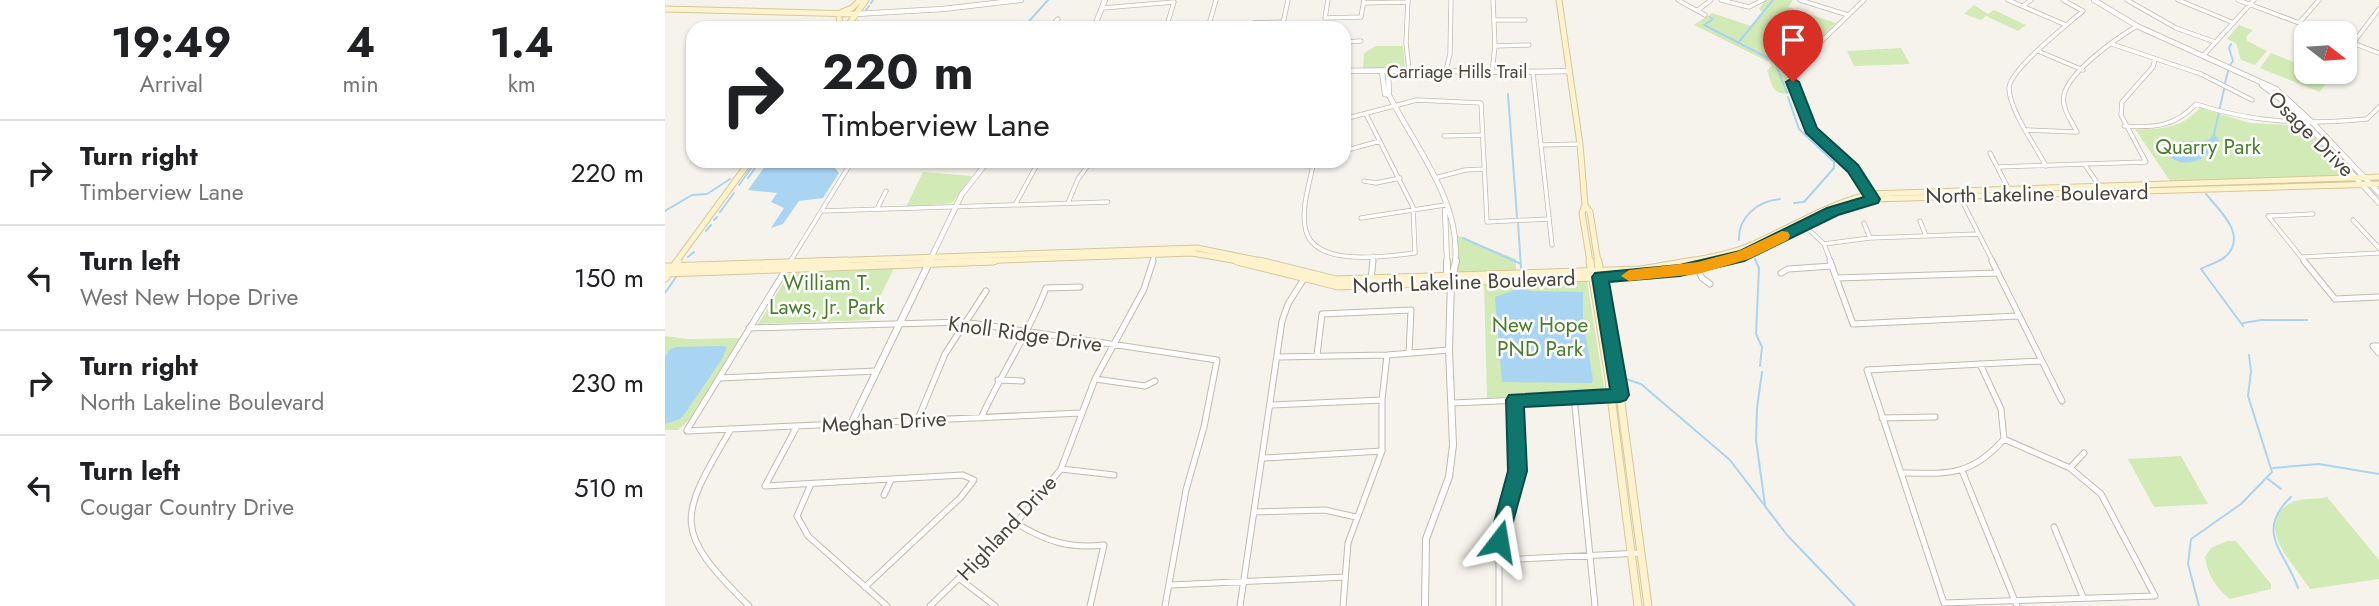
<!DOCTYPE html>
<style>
body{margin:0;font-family:Jost,sans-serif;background:#f6f6f6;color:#202124;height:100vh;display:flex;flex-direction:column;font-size:26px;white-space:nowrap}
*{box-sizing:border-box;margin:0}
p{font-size:23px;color:#757577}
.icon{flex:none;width:38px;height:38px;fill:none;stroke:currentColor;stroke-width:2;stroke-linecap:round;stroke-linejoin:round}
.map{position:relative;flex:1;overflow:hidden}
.panel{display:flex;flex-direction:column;background:#fff;width:665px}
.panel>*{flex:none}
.banner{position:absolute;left:21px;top:21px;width:665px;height:147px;border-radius:21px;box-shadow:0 2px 5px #0004;background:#fff;color:#202124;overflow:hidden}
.needle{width:46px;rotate:107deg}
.fabs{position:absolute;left:1629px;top:21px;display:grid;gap:14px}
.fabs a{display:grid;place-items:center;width:63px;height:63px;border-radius:14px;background:#fff;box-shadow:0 2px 5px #0004;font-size:35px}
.pin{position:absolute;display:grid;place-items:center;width:60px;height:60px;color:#fff;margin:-72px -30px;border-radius:50% 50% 50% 0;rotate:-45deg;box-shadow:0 0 7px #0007}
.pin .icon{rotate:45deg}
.me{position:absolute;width:77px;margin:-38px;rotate:14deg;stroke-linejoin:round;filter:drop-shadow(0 0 5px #0008)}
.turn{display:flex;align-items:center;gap:24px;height:147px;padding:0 21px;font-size:32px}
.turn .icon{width:91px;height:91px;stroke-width:2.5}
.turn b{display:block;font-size:49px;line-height:60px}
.eta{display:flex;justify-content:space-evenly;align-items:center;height:119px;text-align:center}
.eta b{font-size:42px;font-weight:700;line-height:49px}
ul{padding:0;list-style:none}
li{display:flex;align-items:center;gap:21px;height:105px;padding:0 21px;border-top:2px solid #e0e0e0}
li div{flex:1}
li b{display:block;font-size:26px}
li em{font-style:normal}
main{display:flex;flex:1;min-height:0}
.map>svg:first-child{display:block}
</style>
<main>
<section class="panel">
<div class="eta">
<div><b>19:49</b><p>Arrival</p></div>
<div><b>4</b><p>min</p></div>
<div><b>1.4</b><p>km</p></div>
</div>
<ul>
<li><svg class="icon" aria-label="right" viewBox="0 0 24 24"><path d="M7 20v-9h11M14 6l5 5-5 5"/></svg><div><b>Turn right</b><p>Timberview Lane</p></div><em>220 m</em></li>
<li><svg class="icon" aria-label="left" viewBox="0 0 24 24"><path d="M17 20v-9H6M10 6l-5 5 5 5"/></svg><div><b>Turn left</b><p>West New Hope Drive</p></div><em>150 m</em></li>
<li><svg class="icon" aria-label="right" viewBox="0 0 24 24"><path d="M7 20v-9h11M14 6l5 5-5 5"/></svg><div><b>Turn right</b><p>North Lakeline Boulevard</p></div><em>230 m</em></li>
<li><svg class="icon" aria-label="left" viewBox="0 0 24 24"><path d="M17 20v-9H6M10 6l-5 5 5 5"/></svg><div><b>Turn left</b><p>Cougar Country Drive</p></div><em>510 m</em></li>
</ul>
</section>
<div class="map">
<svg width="1714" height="606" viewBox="0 0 1714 606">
<rect width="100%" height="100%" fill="#f6f3ec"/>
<path fill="#d2eab5" d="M1101 0H1128L1123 7 1171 23 1128 67 1125 74V93C1107 96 1107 84 1102 70L1107 66 1104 62 1029 25 1047 13 1086 26 1097 12 1094 9Z
M1309 5 1323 14 1329 10 1361 25 1353 31 1321 16 1316 20 1299 14Z
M1574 25 1588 30 1581 37 1582 41 1602 51 1590 65 1576 60 1571 43 1562 39Z
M711 46H738L740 67 698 71 699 53Z
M1236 48 1245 64 1189 66 1182 51Z
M1606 53 1641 67 1642 72H1654L1666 76 1655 92 1595 68Z
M1535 108 1585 123 1640 126 1685 175 1505 181 1470 129C1497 130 1516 128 1535 108Z
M258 172 307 176 287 203 241 207Z
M791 235 851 259V272L793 273Z
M229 268 204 320 93 324 127 269Z
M922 281 940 393 822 398 819 283Z
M0 336 24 339 75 338 24 420 13 430H0Z
M1516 456 1543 504 1489 507 1463 459Z
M1662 497 1714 560V579L1645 589C1633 569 1587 526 1624 504 1635 497 1650 500 1662 497Z
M1562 541H1571L1606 584V589L1565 599C1551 589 1542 573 1540 557L1546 548Z"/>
<path fill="#a9d4f2" d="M1549 133 1554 141C1539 162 1519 172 1497 151 1511 136 1526 143 1544 140Z
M108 161H157L154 168H170L174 173 158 198 134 201 118 224 106 228 119 208 106 202 112 193 83 190 101 165Z
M855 288 866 291 918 292V318L921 319 918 321 928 379 927 383 837 382 830 297Z
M58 346 62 347 57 359 21 412 15 419 0 424V357L5 349 11 347Z"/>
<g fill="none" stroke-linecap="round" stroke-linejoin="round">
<path stroke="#a9d4f2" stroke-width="2" d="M206 3 208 0
M201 10 204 6
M1045 17 1048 19 1039 25 1109 61
M188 28 193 21
M358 28 383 0
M1073 43 1108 0
M1110 61 1143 42
M1110 62 1122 93
M1565 65 1568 61 1564 48 1566 44
M1560 83 1563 71
M843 94 852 217
M1123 97 1134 129 1169 162V168L1139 202 1129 203
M1549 134 1559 89
M83 178 95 161
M74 185 89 164
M1541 194C1554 210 1583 235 1561 256 1555 262 1543 265 1536 269L1578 326
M0 211 27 195 42 194 65 179
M55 212 69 193
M49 220 52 217
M853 223 856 268
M41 231 46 225
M798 238 856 264
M1074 240C1073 217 1093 201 1115 199
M23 257 29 252
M1090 259 1094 268 1091 334 1097 347 1095 366
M0 293 11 277
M1578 323 1596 320H1642
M1097 372 1092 408 1091 440 1100 505
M961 379 976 384 1065 460 1122 535 1190 606
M1608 468 1654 464 1714 474
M1603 479 1616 489
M1626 497C1589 532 1620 551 1633 588
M1534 606 1523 564 1526 539 1576 504 1607 472 1583 396 1586 371 1584 355"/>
<g stroke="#c2bbae" stroke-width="5">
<path id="minor-far1" d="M663 0 660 18 696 17 699 0
M743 0 741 43 744 70
M1013 0 1040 15
M1056 0 1084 7 1098 0
M1135 0 1183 15
M1199 0 1134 63 1127 82 1146 130 1185 165 1206 196
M1343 0 1401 25
M1462 0 1511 28 1550 42
M1513 0 1569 23
M1573 0 1661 33
M698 3 743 2
M1358 6 1366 0
M438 8 509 2 501 28
M1033 10 1046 0
M829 20H860
M588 23 618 22
M1634 23 1654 0
M385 28 393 19
M543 28 551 0
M617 28 623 0
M1680 40 1714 53
M679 42 696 41
M1688 43 1714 9
M1447 44 1536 74 1587 100
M830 46 864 45
M1373 51 1418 70
M1538 56 1589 0
M781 70 785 54 786 0
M827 72 830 46 828 0
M868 73 887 245
M679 119 752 100 816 103 822 222 883 219
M1459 126C1488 128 1510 127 1531 104 1588 123 1642 125 1702 119L1714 107
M1362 130 1411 132
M1412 132C1407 122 1396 108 1399 95 1404 71 1452 38 1472 26
M779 136 818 135
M876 145 915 144
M679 151 715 141
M1325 153 1344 190
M649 161C645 182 635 210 641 231 651 268 722 256 750 253L748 207 701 114
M1420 165 1435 187
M1381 166C1371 147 1344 109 1344 88 1345 69 1402 25 1418 11L1398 0
M1332 167 1481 162 1456 115 1457 102 1488 67 1490 59
M770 178 800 170 819 169
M699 181 711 183 735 178
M1294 195 1328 262
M403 203 413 179 426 161
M350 205 374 161
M212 209 221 191
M156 211 443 202
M1603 216 1640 262
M1604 216 1648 214
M696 218 780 205
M1688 220 1714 248
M1255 221 1261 236
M1199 223 1205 238
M1138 224 1159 244 1166 262
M1159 244 1205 238 1313 234
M1638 257 1714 253
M125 262 187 161
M487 262 490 253
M707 262 708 256"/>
</g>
<g stroke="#c2bbae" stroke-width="7">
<path id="minor" d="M1165 261 1188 324 1353 316
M1327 261 1397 401
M1639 261 1670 299 1714 297
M1031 266 1037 278 1045 284
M1116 273 1123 269 1167 266
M1172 278 1332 273
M706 279 708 261
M84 328 299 322 552 360 539 427 521 490 500 606
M1714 346H1708L1714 353
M652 355 657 314 746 310 744 353
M612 357 722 355 784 350
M55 378 211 371
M430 379 480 386 490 381
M333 380 357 381
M909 397 930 606
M788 403 948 396
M607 405 717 400
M316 418C336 374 364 333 381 288L415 287
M1217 418 1270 417
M253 419 280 354 321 291
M132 426 100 486 298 475 309 480 296 497 200 587
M66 429C13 519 7 530 84 606
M22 430 126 261
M22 431 416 413
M1339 439 1405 468 1436 494 1490 596 1279 603 1202 370 1376 361
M599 458 717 451
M1405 468 1419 453
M396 469 449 475
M1237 473C1283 474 1307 476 1339 439L1336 409 1315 364
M1298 473 1352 606
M146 484 132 516 143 536 222 606
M219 495 226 480
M590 512 660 510 691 517
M351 523C380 541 404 549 439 545L425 606
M1389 527 1418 597
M833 560 976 553
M295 579 330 606
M506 585 680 577
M265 606 351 523 396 469 430 379 479 289 488 261
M575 606 617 321 623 304 640 277
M678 606 683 543 717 451V400L722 355
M834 606V541L853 471 850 400"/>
</g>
<g stroke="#c2bbae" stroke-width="6">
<path id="tertiary-far1" d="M1429 0 1472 26 1611 89 1648 123 1714 193
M191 14 278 9 356 0
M429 28 440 0
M679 71C755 69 829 74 905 71
M723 71 724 95
M717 72 720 94 724 95C749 145 797 203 790 262
M1597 85 1626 107 1714 203
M780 210 782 262
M264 262 297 194 323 161"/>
</g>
<g stroke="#c2bbae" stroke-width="8">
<path id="tertiary" d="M782 261V277
M187 422 265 261
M760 606 761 539 784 477 788 445 784 350 786 282 791 261"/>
</g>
<g stroke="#d6c79b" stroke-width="7">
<path id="secondary-far1" d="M894 0 915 144 920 205 917 213 925 262
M0 9 191 14
M177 12 187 8 195 0
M174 18 177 28
M181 28 201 0
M920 205 925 212 933 262
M11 262 85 161
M132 262 532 248 601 262
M283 262 527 253 579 262
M1020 262C1041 258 1063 255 1084 246 1125 228 1161 205 1205 194L1714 177
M1055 262 1079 256 1167 211 1208 199 1714 184"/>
</g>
<g stroke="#d6c79b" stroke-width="9">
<path id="secondary" d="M572 261 673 286 986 275 1062 261
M594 261 671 280 976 270 1029 261
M925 261 943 373 973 606
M933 261 955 395 983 606
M0 267 181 261
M0 273 329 261
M0 278 13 261
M936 331 941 336 944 354"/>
</g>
<use href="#minor-far1" stroke="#fff" stroke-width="3.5"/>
<use href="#minor" stroke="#fff" stroke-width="5"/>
<use href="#tertiary-far1" stroke="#fff" stroke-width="4.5"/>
<use href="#tertiary" stroke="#fff" stroke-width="6"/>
<use href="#secondary-far1" stroke="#fff3cd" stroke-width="5"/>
<use href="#secondary" stroke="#fff3cd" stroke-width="7"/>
</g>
<path fill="#0f766e" stroke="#0a4d48" stroke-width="2" d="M1128 78 1134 82 1152 128 1193 165 1215 199 1213 203 1173 215 1079 261 1015 276 944 282 964 395 961 400 955 402 859 407 862 471 841 547 834 550 827 547 824 541 843 471 841 400 844 395 945 389 927 277 930 273 1015 265 1075 251 1162 208 1199 197 1183 172 1141 133 1121 82Z"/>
<path fill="#f59e0b" d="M1117 231 1123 232 1125 236 1123 240 1084 259 1033 274 964 281 956 276 964 270 1033 262 1074 251Z"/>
<g text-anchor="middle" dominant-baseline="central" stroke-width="5" stroke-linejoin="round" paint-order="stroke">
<g font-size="18" fill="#4b4439" stroke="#fff">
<text x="792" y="72">Carriage Hills Trail</text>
</g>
<g font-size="21" fill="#4b4439" stroke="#fff">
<text transform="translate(1646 134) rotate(45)">Osage Drive</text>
<text transform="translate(1372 194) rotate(-1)">North Lakeline Boulevard</text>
<text transform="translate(799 282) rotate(-2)">North Lakeline Boulevard</text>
<text transform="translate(360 334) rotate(8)">Knoll Ridge Drive</text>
<text transform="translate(219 422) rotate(-3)">Meghan Drive</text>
<text transform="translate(342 528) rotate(-47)">Highland Drive</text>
</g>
<g font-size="21" fill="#4a7f2a" stroke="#fff">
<text x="1543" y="147">Quarry Park</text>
<text x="162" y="283">William T.<tspan x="162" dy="24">Laws, Jr. Park</tspan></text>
<text x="875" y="325">New Hope<tspan x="875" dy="24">PND Park</tspan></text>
</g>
</g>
</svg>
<div class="fabs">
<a><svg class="needle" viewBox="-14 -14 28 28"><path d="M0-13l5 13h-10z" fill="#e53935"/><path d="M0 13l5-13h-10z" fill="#757577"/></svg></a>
</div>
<div class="pin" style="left:1128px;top:82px;background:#d93025"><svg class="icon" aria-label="arrive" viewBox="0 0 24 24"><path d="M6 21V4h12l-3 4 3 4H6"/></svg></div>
<svg class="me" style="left:834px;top:541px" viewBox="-20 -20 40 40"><path d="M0-17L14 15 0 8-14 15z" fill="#0f766e" stroke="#fff" stroke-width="4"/></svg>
<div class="banner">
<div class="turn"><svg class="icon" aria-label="right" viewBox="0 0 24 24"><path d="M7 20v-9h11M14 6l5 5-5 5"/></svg><div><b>220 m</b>Timberview Lane</div></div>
</div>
</div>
</main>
